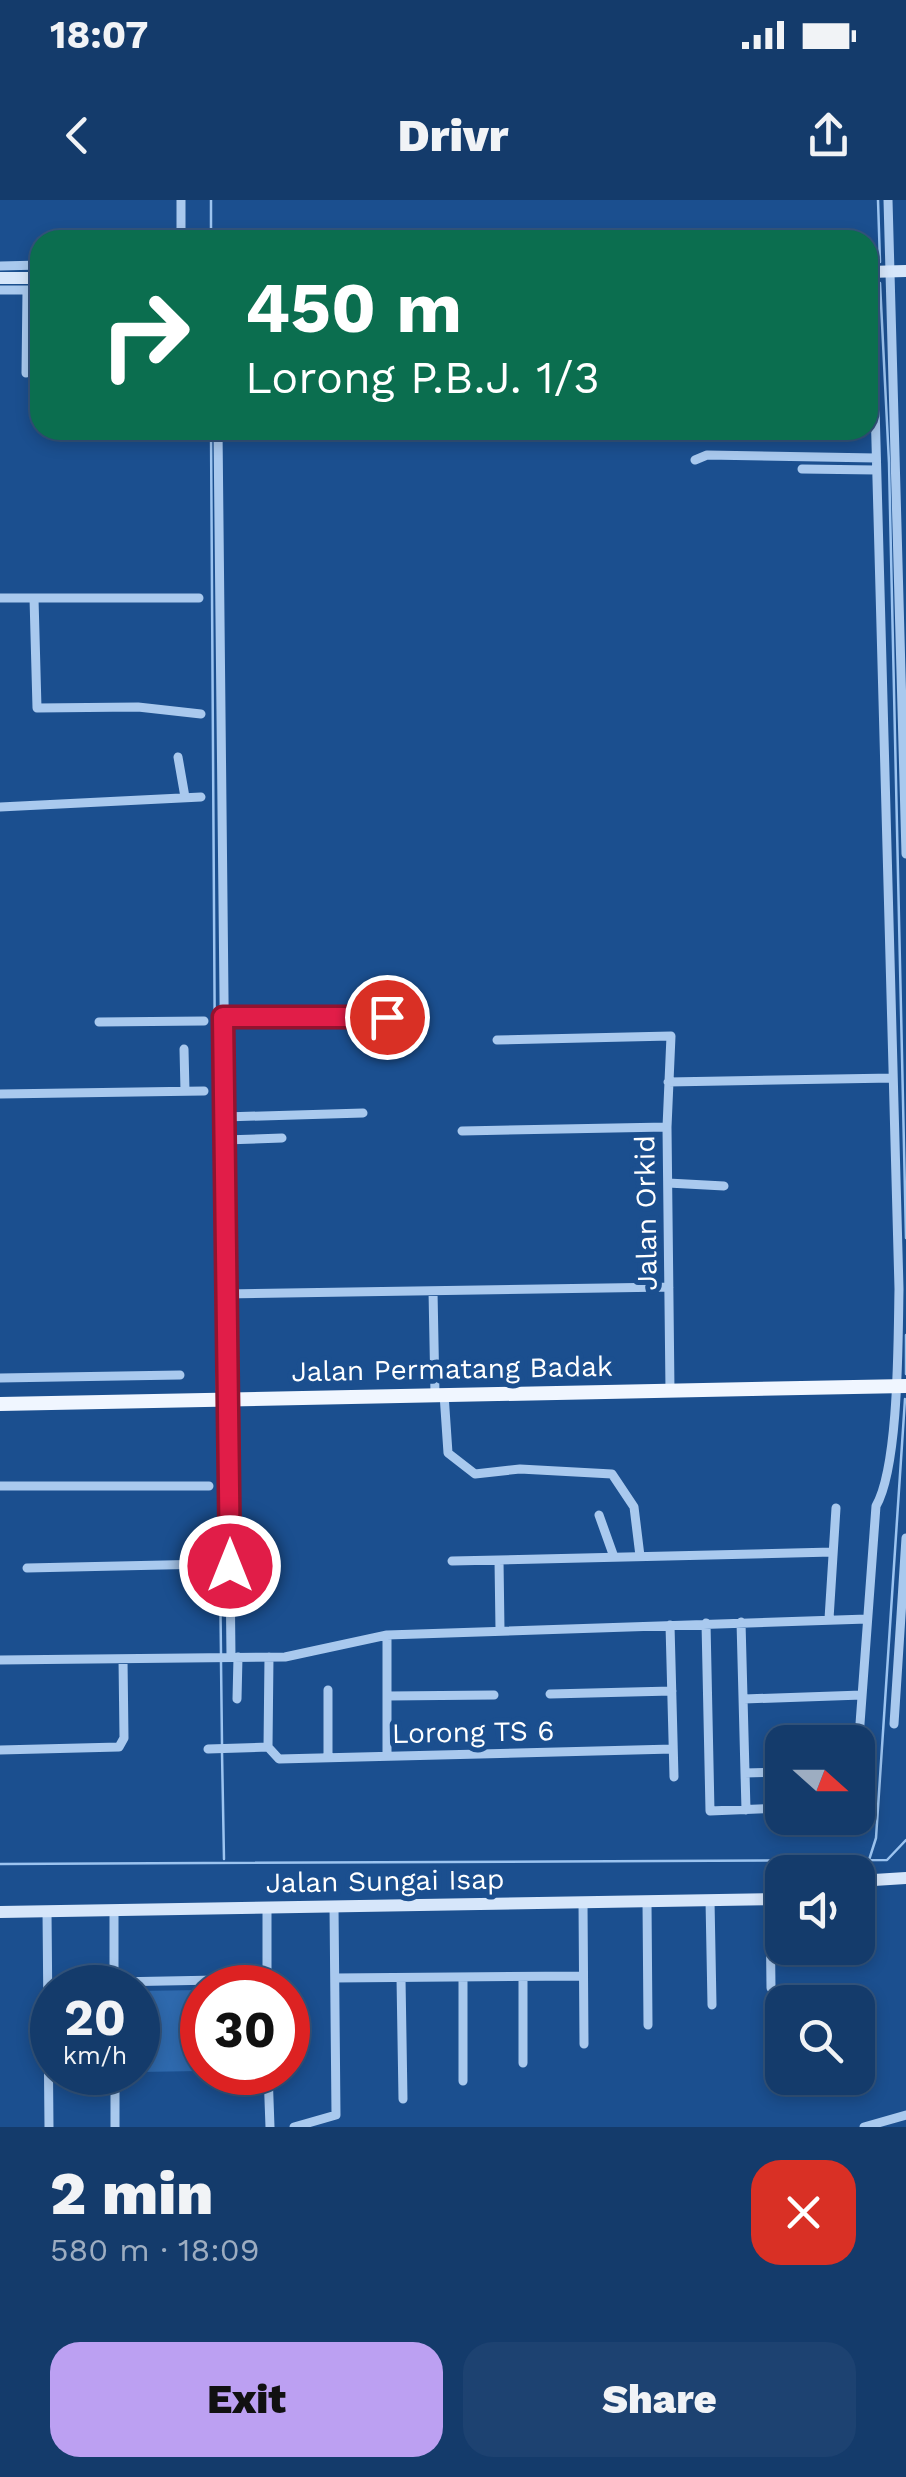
<!DOCTYPE html>
<meta charset="utf-8">
<style>
body{margin:0;font-family:"Work Sans",sans-serif;background:#1d4271;color:#f1f3f6;height:100vh;display:flex;flex-direction:column;font-size:38px;white-space:nowrap}
*{box-sizing:border-box;margin:0}
p{font-size:32px;color:#9dadc1}
.icon{flex:none;width:55px;height:55px;fill:none;stroke:currentColor;stroke-width:2;stroke-linecap:round;stroke-linejoin:round}
.map{position:relative;height:1927px;overflow:hidden}
.sheet{display:flex;flex-direction:column;background:#143b6b;flex:1}
.sheet>*{flex:none}
.banner{position:absolute;left:30px;top:30px;width:848px;height:210px;border-radius:30px;box-shadow:0 5px 15px #0003,0 0 0 2px #33557e;background:#0b6e4f;color:#fff;overflow:hidden}
.needle{width:65px;rotate:111deg}
.buttons{position:absolute;left:765px;top:1525px;display:grid;gap:20px}
.buttons a{display:grid;place-items:center;width:110px;height:110px;border-radius:20px;background:#143b6b;box-shadow:0 5px 15px #0003,0 0 0 2px #33557e;font-size:50px}
.speed{position:absolute;left:30px;top:1765px;display:flex;gap:20px;font-size:50px;font-weight:700;text-align:center}
.speed>*{display:grid;place-content:center;width:130px;height:130px;border-radius:50%;background:#143b6b;box-shadow:0 5px 15px #0003,0 0 0 2px #33557e;line-height:1}
.speed small{font-size:25px;font-weight:400}
.speed .limit{border:15px solid #d22;background:#fff;color:#111}
.pin{position:absolute;display:grid;place-items:center;width:85px;height:85px;color:#fff;margin:-42px;border:5px solid #fff;border-radius:50%;box-shadow:0 2px 10px #0007}
.me{position:absolute;width:110px;margin:-55px;rotate:0deg;stroke-linejoin:round;filter:drop-shadow(0 0 8px #0008)}
.turn{display:flex;align-items:center;gap:35px;height:210px;padding:0 50px;font-size:45px}
.turn .icon{width:130px;height:130px;stroke-width:2.5}
.turn b{display:block;font-size:70px;line-height:85px}
.round{display:grid;place-items:center;flex:none;width:105px;height:105px;border-radius:30px;background:#1d4271}
.headline{display:flex;align-items:center;justify-content:space-between;height:170px;padding:0 50px}
h1{font-size:60px;font-weight:800;line-height:75px}
.button{display:flex;gap:20px;margin-top:auto;padding:20px 50px}
.button a{flex:1;height:115px;border-radius:30px;background:#bca0f2;color:#111;font-size:40px;font-weight:800;line-height:115px;text-align:center}
.button a+a{background:#1d4271;color:#f1f3f6}
.status{display:flex;justify-content:space-between;align-items:center;height:70px;padding:0 50px;background:#143b6b;direction:ltr}
.status svg{height:28px;fill:currentColor}
header{display:flex;justify-content:space-between;align-items:center;height:130px;padding:0 50px;background:#143b6b;font-size:45px;font-weight:800}
.map>svg:first-child{display:block}
</style>
<div class="status"><b>18:07</b><svg viewBox="0 0 49 12"><path d="M0 12V9h3v3zM5 12V6h3v6zM10 12V3h3v9zM15 12V0h3v12zM26 1h20v11H26zM47 4h2v5h-2z"/></svg></div>
<header><svg class="icon" aria-label="back" viewBox="0 0 24 24"><path d="M15 5l-7 7 7 7"/></svg>Drivr<svg class="icon" aria-label="share" viewBox="0 0 24 24"><path d="M12 15V3M7 8l5-5 5 5M5 13v7h14v-7"/></svg></header>
<div class="map">
<svg width="906" height="1927" viewBox="0 0 906 1927">
<rect width="100%" height="100%" fill="#1b4f8f"/>
<path fill="#2e69ad" d="M202 1790V1871L138 1872V1791Z"/>
<g fill="none" stroke-linecap="round" stroke-linejoin="round">
<path stroke="#9cc4f0" stroke-width="2.5" d="M211 0V40
M878 0 880 62
M880 83 889 263 906 1038
M211 230 217 1191
M906 1174V1135
M218 1207 221 1454
M221 1462 222 1544
M222 1552 224 1659
M869 1660 876 1638 905 1199
M0 1664 887 1660 906 1640"/>
<path stroke="#a9c9ee" stroke-width="9" d="M888 0 906 654
M181 40V0
M0 66 40 65
M0 90H40
M26 173 27 90
M218 230 231 1457
M695 260 707 255 876 258
M802 269 876 270
M0 398H199
M34 398 37 508 138 507 201 514
M178 557 185 597
M0 607 201 597
M223 817H387
M99 822 204 821
M497 840 671 836 667 927 670 1190
M184 849 185 891
M668 882 893 878
M0 894 204 891
M224 917 363 913
M462 931 667 927
M224 940 282 938
M668 983 724 986
M433 1091 435 1194
M225 1094 669 1087
M0 1178 180 1175
M444 1194 448 1253 475 1274 520 1269 612 1274 634 1307 640 1356
M0 1286H209
M599 1315 614 1357
M499 1360 500 1430
M452 1361 833 1352
M27 1368 209 1364
M829 1419 836 1308
M741 1422 746 1610
M706 1423 710 1611 782 1608
M670 1425 674 1577
M269 1457 268 1547 279 1559 673 1549
M0 1460 285 1457 387 1435 867 1419
M550 1494 672 1491
M388 1496 494 1495
M237 1499 238 1457
M744 1499 862 1495
M894 1524 906 1338
M208 1549 268 1547
M0 1550 119 1547 124 1538 123 1459
M858 1551 876 1306C899 1266 898 1139 899 1089L875 206 868 92
M387 1556V1435
M328 1557V1490
M745 1573 782 1572
M710 1700 712 1805
M770 1700 771 1788
M583 1702 584 1844
M647 1702 648 1825
M267 1707V1788
M114 1710V1787
M47 1711 49 1927
M523 1777V1863
M335 1778 583 1776
M401 1778 403 1899
M463 1778V1881
M114 1782 267 1779
M115 1872V1927
M268 1872 270 1927
M294 1927 336 1915 334 1706
M864 1927 906 1915"/>
<path stroke="#d6e6fa" stroke-width="12" d="M868 72 906 71
M0 78H40
M858 1681 906 1678
M0 1712 782 1699"/>
<path stroke="#f0f6ff" stroke-width="14" d="M0 1204 906 1186"/>
</g>
<g fill="none" stroke-linecap="round" stroke-linejoin="round">
<g stroke="#92132f" stroke-width="25">
<path id="route" d="M230 1366 223 817H387"/>
</g>
<use href="#route" stroke="#e11d48" stroke-width="18"/>
</g>
<g text-anchor="middle" dominant-baseline="central" stroke-width="10" stroke-linejoin="round" paint-order="stroke">
<g font-size="28" fill="#fff" stroke="#1b4f8f">
<text transform="translate(646 1013) rotate(-91)">Jalan Orkid</text>
<text transform="translate(452 1169) rotate(-1)">Jalan Permatang Badak</text>
<text transform="translate(473 1532) rotate(-1)">Lorong TS 6</text>
<text transform="translate(385 1681) rotate(-1)">Jalan Sungai Isap</text>
</g>
</g>
</svg>
<div class="buttons">
<a><svg class="needle" viewBox="-14 -14 28 28"><path d="M0-13l5 13h-10z" fill="#e53935"/><path d="M0 13l5-13h-10z" fill="#9dadc1"/></svg></a>
<a><svg class="icon" aria-label="sound" viewBox="0 0 24 24"><path d="M4 9h4l5-4v14l-5-4H4zM17 9q2 3 0 6"/></svg></a>
<a><svg class="icon" aria-label="search" viewBox="0 0 24 24"><circle cx="10" cy="10" r="6"/><path d="M15 15l6 6"/></svg></a>
</div>
<div class="speed"><div>20<small>km/h</small></div><div class="limit">30</div></div>
<div class="pin" style="left:387px;top:817px;background:#d93025"><svg class="icon" aria-label="arrive" viewBox="0 0 24 24"><path d="M6 21V4h12l-3 4 3 4H6"/></svg></div>
<svg class="me" style="left:230px;top:1366px" viewBox="-20 -20 40 40"><circle r="17" fill="#e11d48" stroke="#fff" stroke-width="3"/><path d="M0-11L8 9 0 5-8 9z" fill="#fff"/></svg>
<div class="banner">
<div class="turn"><svg class="icon" aria-label="right" viewBox="0 0 24 24"><path d="M7 20v-9h11M14 6l5 5-5 5"/></svg><div><b>450 m</b>Lorong P.B.J. 1/3</div></div>
</div>
</div>
<section class="sheet">
<div class="headline"><div><h1>2 min</h1><p>580 m · 18:09</p></div><a class="round" style="background:#d93025;color:#fff"><svg class="icon" aria-label="close" viewBox="0 0 24 24"><path d="M6 6l12 12M18 6L6 18"/></svg></a></div>
<div class="button"><a>Exit</a><a>Share</a></div>
</section>
